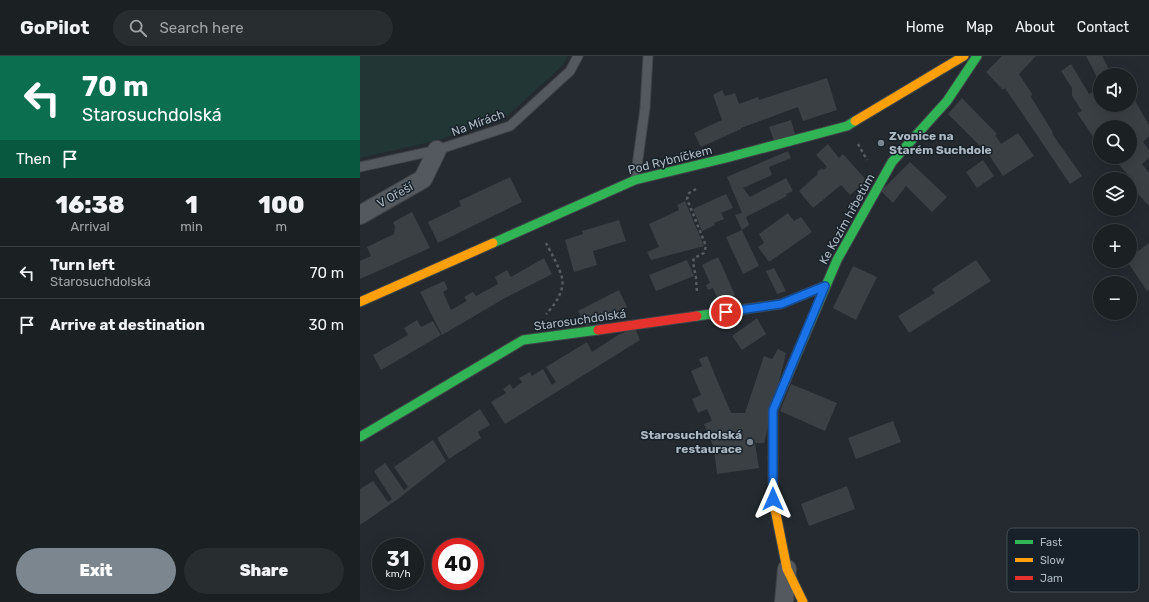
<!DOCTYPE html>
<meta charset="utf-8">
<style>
body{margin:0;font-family:Rubik,sans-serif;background:#282d30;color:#f1f3f6;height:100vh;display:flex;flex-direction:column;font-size:15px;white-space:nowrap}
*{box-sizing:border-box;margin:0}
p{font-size:13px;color:#a0a3a6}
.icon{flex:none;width:22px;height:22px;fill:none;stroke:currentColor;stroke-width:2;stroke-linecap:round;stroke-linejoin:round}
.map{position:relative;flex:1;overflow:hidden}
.details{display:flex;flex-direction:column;background:#1b2023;width:360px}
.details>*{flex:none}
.guide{background:#0b6e4f;color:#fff;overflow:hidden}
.controls{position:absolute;left:733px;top:12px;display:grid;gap:8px}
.controls a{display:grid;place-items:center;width:44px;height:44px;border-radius:50%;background:#1b2023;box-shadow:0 4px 16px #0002,0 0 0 1px #393e41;font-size:20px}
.speed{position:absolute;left:12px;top:482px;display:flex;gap:8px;font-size:20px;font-weight:700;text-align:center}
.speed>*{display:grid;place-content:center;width:52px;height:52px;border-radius:50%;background:#1b2023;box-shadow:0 4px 16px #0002,0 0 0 1px #393e41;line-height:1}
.speed small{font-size:10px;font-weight:400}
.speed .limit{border:6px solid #d22;background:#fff;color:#111}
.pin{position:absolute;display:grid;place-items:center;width:34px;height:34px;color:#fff;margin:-17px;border:2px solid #fff;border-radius:50%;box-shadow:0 1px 4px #0007}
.me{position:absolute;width:44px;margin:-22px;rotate:0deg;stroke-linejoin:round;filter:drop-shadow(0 0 3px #0008)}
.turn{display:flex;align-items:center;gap:14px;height:84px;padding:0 16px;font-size:18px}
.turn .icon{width:52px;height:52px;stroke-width:2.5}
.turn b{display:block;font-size:28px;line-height:34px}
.then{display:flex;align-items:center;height:38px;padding:0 16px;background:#0003;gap:8px;font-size:15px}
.eta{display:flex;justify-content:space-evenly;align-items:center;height:68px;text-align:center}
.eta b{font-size:24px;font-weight:800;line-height:28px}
.primary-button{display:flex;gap:8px;margin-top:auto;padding:8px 16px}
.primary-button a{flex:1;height:46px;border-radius:24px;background:#7c868f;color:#fff;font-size:16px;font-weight:800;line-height:46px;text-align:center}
.primary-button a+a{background:#282d30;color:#f1f3f6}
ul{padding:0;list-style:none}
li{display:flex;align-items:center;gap:12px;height:52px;padding:0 16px;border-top:1px solid #393e41}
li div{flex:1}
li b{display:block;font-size:15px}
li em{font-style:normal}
header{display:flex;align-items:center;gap:24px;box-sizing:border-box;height:56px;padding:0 20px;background:#1b2023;border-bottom:1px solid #393e41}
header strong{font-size:19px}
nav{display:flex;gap:22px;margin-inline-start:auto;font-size:14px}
.search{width:280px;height:36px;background:#282d30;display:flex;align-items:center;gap:10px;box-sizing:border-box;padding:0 14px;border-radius:22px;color:#a0a3a6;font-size:15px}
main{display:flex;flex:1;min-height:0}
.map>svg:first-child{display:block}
</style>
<header>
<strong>GoPilot</strong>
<div class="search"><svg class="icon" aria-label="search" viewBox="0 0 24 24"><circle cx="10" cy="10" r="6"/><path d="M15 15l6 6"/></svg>Search here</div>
<nav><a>Home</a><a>Map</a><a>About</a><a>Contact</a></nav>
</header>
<main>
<section class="details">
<div class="guide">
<div class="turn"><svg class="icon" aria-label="left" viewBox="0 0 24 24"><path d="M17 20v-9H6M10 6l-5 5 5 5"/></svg><div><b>70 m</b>Starosuchdolská</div></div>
<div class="then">Then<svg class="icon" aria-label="arrive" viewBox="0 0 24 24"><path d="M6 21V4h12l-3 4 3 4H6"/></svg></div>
</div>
<div class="eta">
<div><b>16:38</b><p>Arrival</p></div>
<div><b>1</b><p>min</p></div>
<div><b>100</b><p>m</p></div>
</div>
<ul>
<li><svg class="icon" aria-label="left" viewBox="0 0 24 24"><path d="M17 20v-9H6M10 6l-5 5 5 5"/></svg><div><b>Turn left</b><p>Starosuchdolská</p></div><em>70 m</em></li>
<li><svg class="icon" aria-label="arrive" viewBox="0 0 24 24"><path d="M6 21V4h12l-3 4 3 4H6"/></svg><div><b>Arrive at destination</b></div><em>30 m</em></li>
</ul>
<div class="primary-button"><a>Exit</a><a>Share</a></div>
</section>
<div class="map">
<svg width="789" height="546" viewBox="0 0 789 546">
<rect width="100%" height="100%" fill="#242a2f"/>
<path fill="#223635" d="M0 0H208L203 9 145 62 75 85 0 102Z"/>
<path fill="#3b4044" d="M642 0H676L659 18 672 38 671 41 692 75 693 79 722 120 710 128 645 32 643 34 626 16Z
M726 0H742L752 19H740V27Z
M711 8 729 38 740 32V49H770V36L789 69V80L783 86 789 94V102L782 108 789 117V150L770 129V123H766L769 120 752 101H770V71H740V91L717 57 722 55 712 40V32L701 15Z
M467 22 477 54 443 65 438 51 381 72V73L341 91 334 77 362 64 353 39 362 34 365 40 375 37 379 48 398 41 399 44Z
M602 42 637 78 635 79 641 88 658 77 674 100 643 120 629 99 588 58Z
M431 64 435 78 414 85 409 71Z
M522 83 525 86 521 91 518 89Z
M468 88 479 102 483 98 507 125 490 139 481 129 453 152 439 135 458 118 457 116 462 112 463 114 467 111 456 99Z
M428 95 431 102 409 111 412 119 383 132 390 141 426 122 433 135 426 138 427 140 386 161 389 169 382 174 375 159 382 157 367 121Z
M623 104 634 120 617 132 606 116Z
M550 106 587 141 572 156 546 130 533 147 521 135Z
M150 121 162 146 78 187 68 166 101 150 99 145Z
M366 138 373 152 361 157 364 163 354 167 355 169 342 175 333 153Z
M325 145 344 190 291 204 287 196 299 191 289 168 319 154 317 149Z
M52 156 70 192 0 223V205L11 200 7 191 34 178 35 170 33 167 35 165Z
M428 157 434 165 441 161 452 176 409 206 398 191 404 187 399 178Z
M259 164 266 185 233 195 237 209 214 216 205 184 223 178 222 175Z
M382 174 399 210 383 218 366 181Z
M789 187V233L787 235 767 205H770V201Z
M358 201 375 239 359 246 353 232 348 234 346 229 350 227 342 209Z
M184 202 192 218 145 242 82 279 60 236 84 225 88 233 83 236 91 254 107 245 104 241 113 236 116 240 138 228 135 221 147 214 151 221Z
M327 204 334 220 296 235 289 219Z
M616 204 631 225 549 277 538 260 575 237 572 233Z
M493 210 517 221 496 264 473 252Z
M414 212 426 235 417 238 406 215Z
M259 234 267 251 226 270 218 255Z
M397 262 406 278 382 294 372 280Z
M57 264 61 271 73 265 81 279 21 314 13 299 48 279 44 272Z
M275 272 280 284 145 368 131 346 146 337 143 333 150 328 153 333 162 326 159 322 170 316 172 320 183 313 192 329 196 326 186 311 227 286 232 296 258 279Z
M418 293 426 297 404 387H395L399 412 357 418 354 392 344 368 352 365 347 353 338 357 332 343 341 339 331 315 342 310 339 303 347 300 371 357H385L404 300 412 303Z
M431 328 477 347 465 375 420 355Z
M120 353 130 369 118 376 121 382 89 403 77 382Z
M533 365 541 386 496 403 488 382Z
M73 384 86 405 38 443 0 469V433L13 425 28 446 32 443 14 415 25 407 44 434 48 431 34 411Z
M487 430 495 453 449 470 441 448Z"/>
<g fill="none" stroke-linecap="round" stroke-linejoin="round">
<g stroke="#404448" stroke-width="11">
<path id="lane" d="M0 111 77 94 150 70 210 15 218 0
M275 124 285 52 288 0"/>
</g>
<g stroke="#404448" stroke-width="20">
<path id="street" d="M0 159 63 123 77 94
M424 546 427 513"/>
</g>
<g stroke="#404448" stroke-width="11">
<path id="fast" d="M133 187 275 124 366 102 487 70 495 65
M337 260 421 248 465 230
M0 381 163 284 238 274
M413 402V354L477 204 532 106 587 45 617 0"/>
</g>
<g stroke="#404448" stroke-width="11">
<path id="slow" d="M495 65 604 0
M0 246 133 187
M413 402V443L427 513 443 546"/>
</g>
<g stroke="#404448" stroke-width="11">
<path id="jam" d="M238 274 337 260"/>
</g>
<path stroke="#565d62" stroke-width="2.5" stroke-dasharray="3 3" stroke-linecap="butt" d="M498 88 507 104
M336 133 329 137 327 143 346 190 344 197 334 202 333 206 336 222 337 237
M186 187C191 197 200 212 202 222 205 235 194 250 186 258"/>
<use href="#lane" stroke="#53595e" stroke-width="9"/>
<use href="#street" stroke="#53595e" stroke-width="18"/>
<use href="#fast" stroke="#30b455" stroke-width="9"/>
<use href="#slow" stroke="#ff9f0a" stroke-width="9"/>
<use href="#jam" stroke="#e5322d" stroke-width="9"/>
</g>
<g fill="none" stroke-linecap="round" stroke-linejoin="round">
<g stroke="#114b97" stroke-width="10">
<path id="route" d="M366 256 421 248 465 230 413 354V443"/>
</g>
<use href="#route" stroke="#1a73e8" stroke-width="7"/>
</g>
<g fill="#7c868f" stroke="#182129" stroke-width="1.5">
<circle cx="521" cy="87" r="4"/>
<circle cx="390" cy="386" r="4"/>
</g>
<g text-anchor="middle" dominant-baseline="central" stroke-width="3" stroke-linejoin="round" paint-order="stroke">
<g font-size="12" fill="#acb8c2" stroke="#182129">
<text transform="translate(118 67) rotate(-20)">Na Mírách</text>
<text transform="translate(310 104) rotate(-14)">Pod Rybníčkem</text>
<text transform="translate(35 139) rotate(-29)">V Ořeší</text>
<text transform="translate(487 163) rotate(-61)">Ke Kozím hřbetům</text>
<text transform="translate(220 264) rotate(-8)">Starosuchdolská</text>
</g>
<g font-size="12" font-weight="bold" fill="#acb8c2" stroke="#182129" text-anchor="start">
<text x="529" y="80">Zvonice na<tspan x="529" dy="14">Starém Suchdole</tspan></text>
<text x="382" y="379" text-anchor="end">Starosuchdolská<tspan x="382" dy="14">restaurace</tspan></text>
</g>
</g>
<rect x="647" y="472" width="132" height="64" rx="6" fill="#182129" stroke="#444e57" stroke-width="1"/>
<rect x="655" y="484" width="18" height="4" fill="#30b455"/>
<rect x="655" y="502" width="18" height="4" fill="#ff9f0a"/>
<rect x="655" y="520" width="18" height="4" fill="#e5322d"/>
<g font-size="11" fill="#acb8c2">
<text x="680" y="490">Fast</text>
<text x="680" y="508">Slow</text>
<text x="680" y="526">Jam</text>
</g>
</svg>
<div class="controls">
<a><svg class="icon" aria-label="sound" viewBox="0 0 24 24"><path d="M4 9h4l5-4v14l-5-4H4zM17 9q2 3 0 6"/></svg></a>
<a><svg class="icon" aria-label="search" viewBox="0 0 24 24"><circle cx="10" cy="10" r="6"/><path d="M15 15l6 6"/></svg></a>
<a><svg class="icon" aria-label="layers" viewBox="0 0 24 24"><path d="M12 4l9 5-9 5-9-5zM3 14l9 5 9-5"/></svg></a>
<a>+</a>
<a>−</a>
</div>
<div class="speed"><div>31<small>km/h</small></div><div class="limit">40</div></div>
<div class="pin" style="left:366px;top:256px;background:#d93025"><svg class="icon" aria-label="arrive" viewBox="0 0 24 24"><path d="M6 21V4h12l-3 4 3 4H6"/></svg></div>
<svg class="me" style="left:413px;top:443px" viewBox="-20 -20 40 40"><path d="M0-17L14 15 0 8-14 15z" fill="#1a73e8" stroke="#fff" stroke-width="4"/></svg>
</div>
</main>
